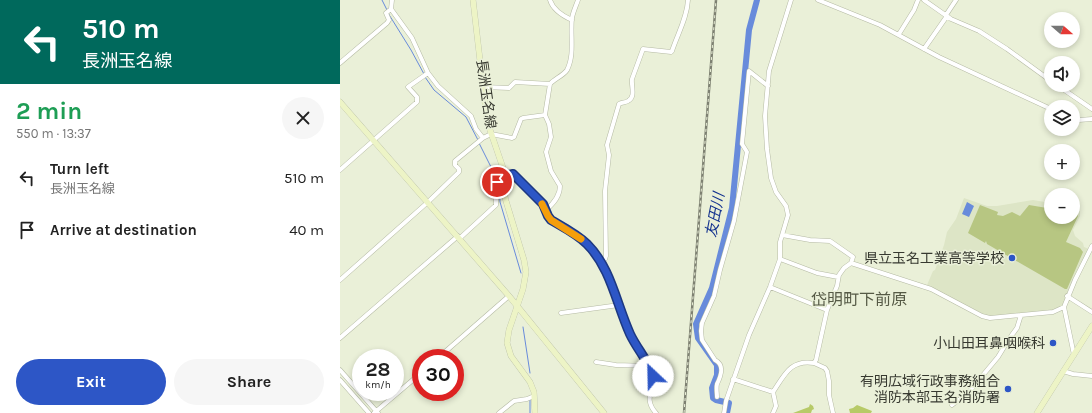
<!DOCTYPE html>
<meta charset="utf-8">
<style>
body{margin:0;font-family:Karla,"Noto Sans JP",sans-serif;background:#f6f6f6;color:#222;height:100vh;display:flex;flex-direction:column;font-size:15px;white-space:nowrap}
*{box-sizing:border-box;margin:0}
p{font-size:13px;color:#767676}
.icon{flex:none;width:22px;height:22px;fill:none;stroke:currentColor;stroke-width:2;stroke-linecap:round;stroke-linejoin:round}
.map{position:relative;flex:1;overflow:hidden}
.details{display:flex;flex-direction:column;background:#fff;width:340px}
.details>*{flex:none}
.top-card{background:#00695c;color:#fff;overflow:hidden}
.needle{width:26px;rotate:110deg}
.controls{position:absolute;left:704px;top:12px;display:grid;gap:8px}
.controls a{display:grid;place-items:center;width:36px;height:36px;border-radius:50%;background:#fff;box-shadow:0 2px 6px #0003;font-size:20px}
.speed{position:absolute;left:12px;top:349px;display:flex;gap:8px;font-size:20px;font-weight:700;text-align:center}
.speed>*{display:grid;place-content:center;width:52px;height:52px;border-radius:50%;background:#fff;box-shadow:0 2px 6px #0003;line-height:1}
.speed small{font-size:10px;font-weight:400}
.speed .limit{border:6px solid #d22;background:#fff;color:#111}
.pin{position:absolute;display:grid;place-items:center;width:34px;height:34px;color:#fff;margin:-17px;border:2px solid #fff;border-radius:50%;box-shadow:0 1px 4px #0007}
.me{position:absolute;width:44px;margin:-22px;rotate:336deg;stroke-linejoin:round;filter:drop-shadow(0 0 3px #0008)}
.turn{display:flex;align-items:center;gap:14px;height:84px;padding:0 16px;font-size:18px}
.turn .icon{width:52px;height:52px;stroke-width:2.5}
.turn b{display:block;font-size:28px;line-height:34px}
.round{display:grid;place-items:center;flex:none;width:42px;height:42px;border-radius:21px;background:#f6f6f6}
.summary{display:flex;align-items:center;justify-content:space-between;height:68px;padding:0 16px}
h1{font-size:24px;font-weight:700;line-height:30px;color:#1e9e55}
.primary-button{display:flex;gap:8px;margin-top:auto;padding:8px 16px}
.primary-button a{flex:1;height:46px;border-radius:24px;background:#2d56c6;color:#fff;font-size:16px;font-weight:700;line-height:46px;text-align:center}
.primary-button a+a{background:#f6f6f6;color:#222}
ul{padding:0;list-style:none}
li{display:flex;align-items:center;gap:12px;height:52px;padding:0 16px}
li div{flex:1}
li b{display:block;font-size:15px}
li em{font-style:normal}
main{display:flex;flex:1;min-height:0}
.map>svg:first-child{display:block}
</style>
<main>
<section class="details">
<div class="top-card">
<div class="turn"><svg class="icon" aria-label="left" viewBox="0 0 24 24"><path d="M17 20v-9H6M10 6l-5 5 5 5"/></svg><div><b>510 m</b>長洲玉名線</div></div>
</div>
<div class="summary"><div><h1>2 min</h1><p>550 m · 13:37</p></div><a class="round"><svg class="icon" aria-label="close" viewBox="0 0 24 24"><path d="M6 6l12 12M18 6L6 18"/></svg></a></div>
<ul>
<li><svg class="icon" aria-label="left" viewBox="0 0 24 24"><path d="M17 20v-9H6M10 6l-5 5 5 5"/></svg><div><b>Turn left</b><p>長洲玉名線</p></div><em>510 m</em></li>
<li><svg class="icon" aria-label="arrive" viewBox="0 0 24 24"><path d="M6 21V4h12l-3 4 3 4H6"/></svg><div><b>Arrive at destination</b></div><em>40 m</em></li>
</ul>
<div class="primary-button"><a>Exit</a><a>Share</a></div>
</section>
<div class="map">
<svg width="752" height="413" viewBox="0 0 752 413">
<rect width="100%" height="100%" fill="#eaf0d8"/>
<path fill="#dde5c6" d="M624 198 647 206H657L693 200 711 203V217H733V206L738 209 740 212V216L733 230 735 236 743 243 744 247 749 249 734 277 722 307 714 311 655 316H647L587 285 593 271 595 270 604 245 607 232 616 219Z"/>
<path fill="#b7c682" d="M640 205 658 212 657 215 663 216 672 212 680 216 689 205 707 208 711 205V217H733V207C737 209 738 212 738 216L726 242 740 248 743 252 727 289H725L647 244 646 241 645 243 628 233Z"/>
<path fill="#b7ca68" d="M470 404 473 406 474 409 472 410 471 413H453L469 407Z
M517 405 532 411 531 413H510L509 409 513 408Z"/>
<path fill="#688bdb" d="M627 202 634 206 629 217 622 214Z"/>
<g fill="none" stroke-linecap="round" stroke-linejoin="round">
<path stroke="#688bdb" stroke-width="1" d="M42 0 47 10
M48 13 71 50 84 74
M85 77 94 90 126 117 138 140
M139 143 158 181
M159 184 160 202 181 273
M183 327 190 373
M190 413V400"/>
<path stroke="#688bdb" stroke-width="6" d="M387 413 389 403 376 400 373 398 372 388 377 375V365L358 338 356 324 372 288 392 208 409 30 417 0"/>
<g stroke="#b5baa4" stroke-width="5">
<path id="street" d="M52 0 51 9 72 38 88 73 98 86 131 116 136 129 143 138
M210 0C213 10 223 16 232 20
M478 0 540 25 599 57 711 109
M584 0 611 19 639 31 667 49 711 81
M606 15 616 0
M559 34 574 10 578 0
M584 49 607 16
M0 63 47 23 49 20 46 13 51 9
M717 85 752 109
M144 87 169 88 175 82 210 84
M733 119 739 120 752 119
M0 170 77 102V97L68 87 88 73
M163 176 173 174 203 204 208 216 211 220C223 227 237 234 247 243 271 267 277 303 290 333 296 347 308 358 312 373 316 388 302 398 316 413
M206 210C214 203 220 196 220 186L211 171 206 152 211 137 209 124 205 115 210 84C214 79 223 76 227 70 235 55 230 35 232 18 233 12 236 6 238 0
M120 238 156 205V183L163 181
M440 259 477 273 498 277
M261 261 265 259 266 256 265 191 269 155 267 145 279 104C282 102 285 103 288 101 296 97 291 86 292 79L303 49 331 52 332 51C338 33 347 18 348 0
M511 263 591 289 642 316 650 318 713 312 724 307
M0 280 88 202 119 172V169L115 165V161L143 138 151 134 172 138 174 137 181 119 183 118 205 115
M430 287 487 310
M727 296 752 312
M221 313 279 305
M0 338 118 236
M734 355 724 307 735 280 752 246
M98 358 169 296
M256 362 276 365 309 366
M474 363 485 368 487 371 489 381V395L493 413
M0 370 38 413
M723 371 733 374 752 376
M393 379 433 392
M0 380 29 413
M377 397C377 393 376 388 377 384 381 376 385 365 375 360L362 340 361 331 362 323 374 296 380 270 394 221 407 152 402 144 409 71 428 86
M612 405 628 393 658 357 669 339 677 328 681 315
M34 413 81 373
M159 413 174 401 187 399 194 396
M384 413 386 401 409 335 430 287 440 259V242L448 215 446 206 436 192 431 178 427 149 425 116 429 71 451 0
M433 413 436 406 433 392C444 376 450 359 474 363L476 360 487 310 497 286 499 275 504 268 511 263 513 257 490 241 470 240 442 235"/>
</g>
<g stroke="#b5baa4" stroke-width="6">
<path id="secondary" d="M133 0 147 121 163 168V189L166 201 184 260 186 272 183 289 169 330 167 343 171 356 190 382 194 392 195 413
M0 102 169 296 264 413
M697 413 752 326"/>
</g>
<use href="#street" stroke="#fff" stroke-width="4"/>
<use href="#secondary" stroke="#edf4c6" stroke-width="5.5"/>
<g stroke="#7d8071" stroke-width="2.5">
<path id="rail" d="M344 413 376 0"/>
</g>
<use href="#rail" stroke="#eaf0d8" stroke-width="1" stroke-dasharray="3" stroke-linecap="butt"/>
</g>
<g fill="none" stroke-linecap="round" stroke-linejoin="round">
<g stroke="#1d3881" stroke-width="10">
<path id="route" d="M157 182 163 181V176L173 174 203 204 208 216 211 220C223 227 237 234 247 244 271 268 276 303 290 334 297 349 308 360 313 376"/>
</g>
<use href="#route" stroke="#2d56c6" stroke-width="7"/>
<path stroke="#f59e0b" stroke-width="7" d="M202 204 208 216 211 220 241 239"/>
</g>
<g fill="#2d56c6" stroke="#eaf0d8" stroke-width="1.5">
<circle cx="672" cy="258" r="4"/>
<circle cx="713" cy="343" r="4"/>
<circle cx="668" cy="389" r="4"/>
</g>
<g text-anchor="middle" dominant-baseline="central" stroke-width="3" stroke-linejoin="round" paint-order="stroke">
<g font-size="14" fill="#373930" stroke="#eaf0d8">
<text transform="translate(146 94) rotate(82)">長洲玉名線</text>
</g>
<g font-size="14" fill="#373930" stroke="#eaf0d8" text-anchor="end">
<text x="664" y="258">県立玉名工業高等学校</text>
<text x="705" y="343">小山田耳鼻咽喉科</text>
<text x="660" y="381">有明広域行政事務組合<tspan x="660" dy="16">消防本部玉名消防署</tspan></text>
</g>
<g font-size="15" font-style="italic" fill="#13328e" stroke="#eaf0d8">
<text transform="translate(375 215) rotate(-79)">友田川</text>
</g>
<g font-size="16" fill="#565a46" stroke="#eaf0d8">
<text x="519" y="299">岱明町下前原</text>
</g>
</g>
</svg>
<div class="controls">
<a><svg class="needle" viewBox="-14 -14 28 28"><path d="M0-13l5 13h-10z" fill="#e53935"/><path d="M0 13l5-13h-10z" fill="#767676"/></svg></a>
<a><svg class="icon" aria-label="sound" viewBox="0 0 24 24"><path d="M4 9h4l5-4v14l-5-4H4zM17 9q2 3 0 6"/></svg></a>
<a><svg class="icon" aria-label="layers" viewBox="0 0 24 24"><path d="M12 4l9 5-9 5-9-5zM3 14l9 5 9-5"/></svg></a>
<a>+</a>
<a>−</a>
</div>
<div class="speed"><div>28<small>km/h</small></div><div class="limit">30</div></div>
<div class="pin" style="left:157px;top:182px;background:#d93025"><svg class="icon" aria-label="arrive" viewBox="0 0 24 24"><path d="M6 21V4h12l-3 4 3 4H6"/></svg></div>
<svg class="me" style="left:313px;top:376px" viewBox="-20 -20 40 40"><circle r="19" fill="#fff"/><path d="M0-13L10 11 0 6-10 11z" fill="#2d56c6"/></svg>
</div>
</main>
